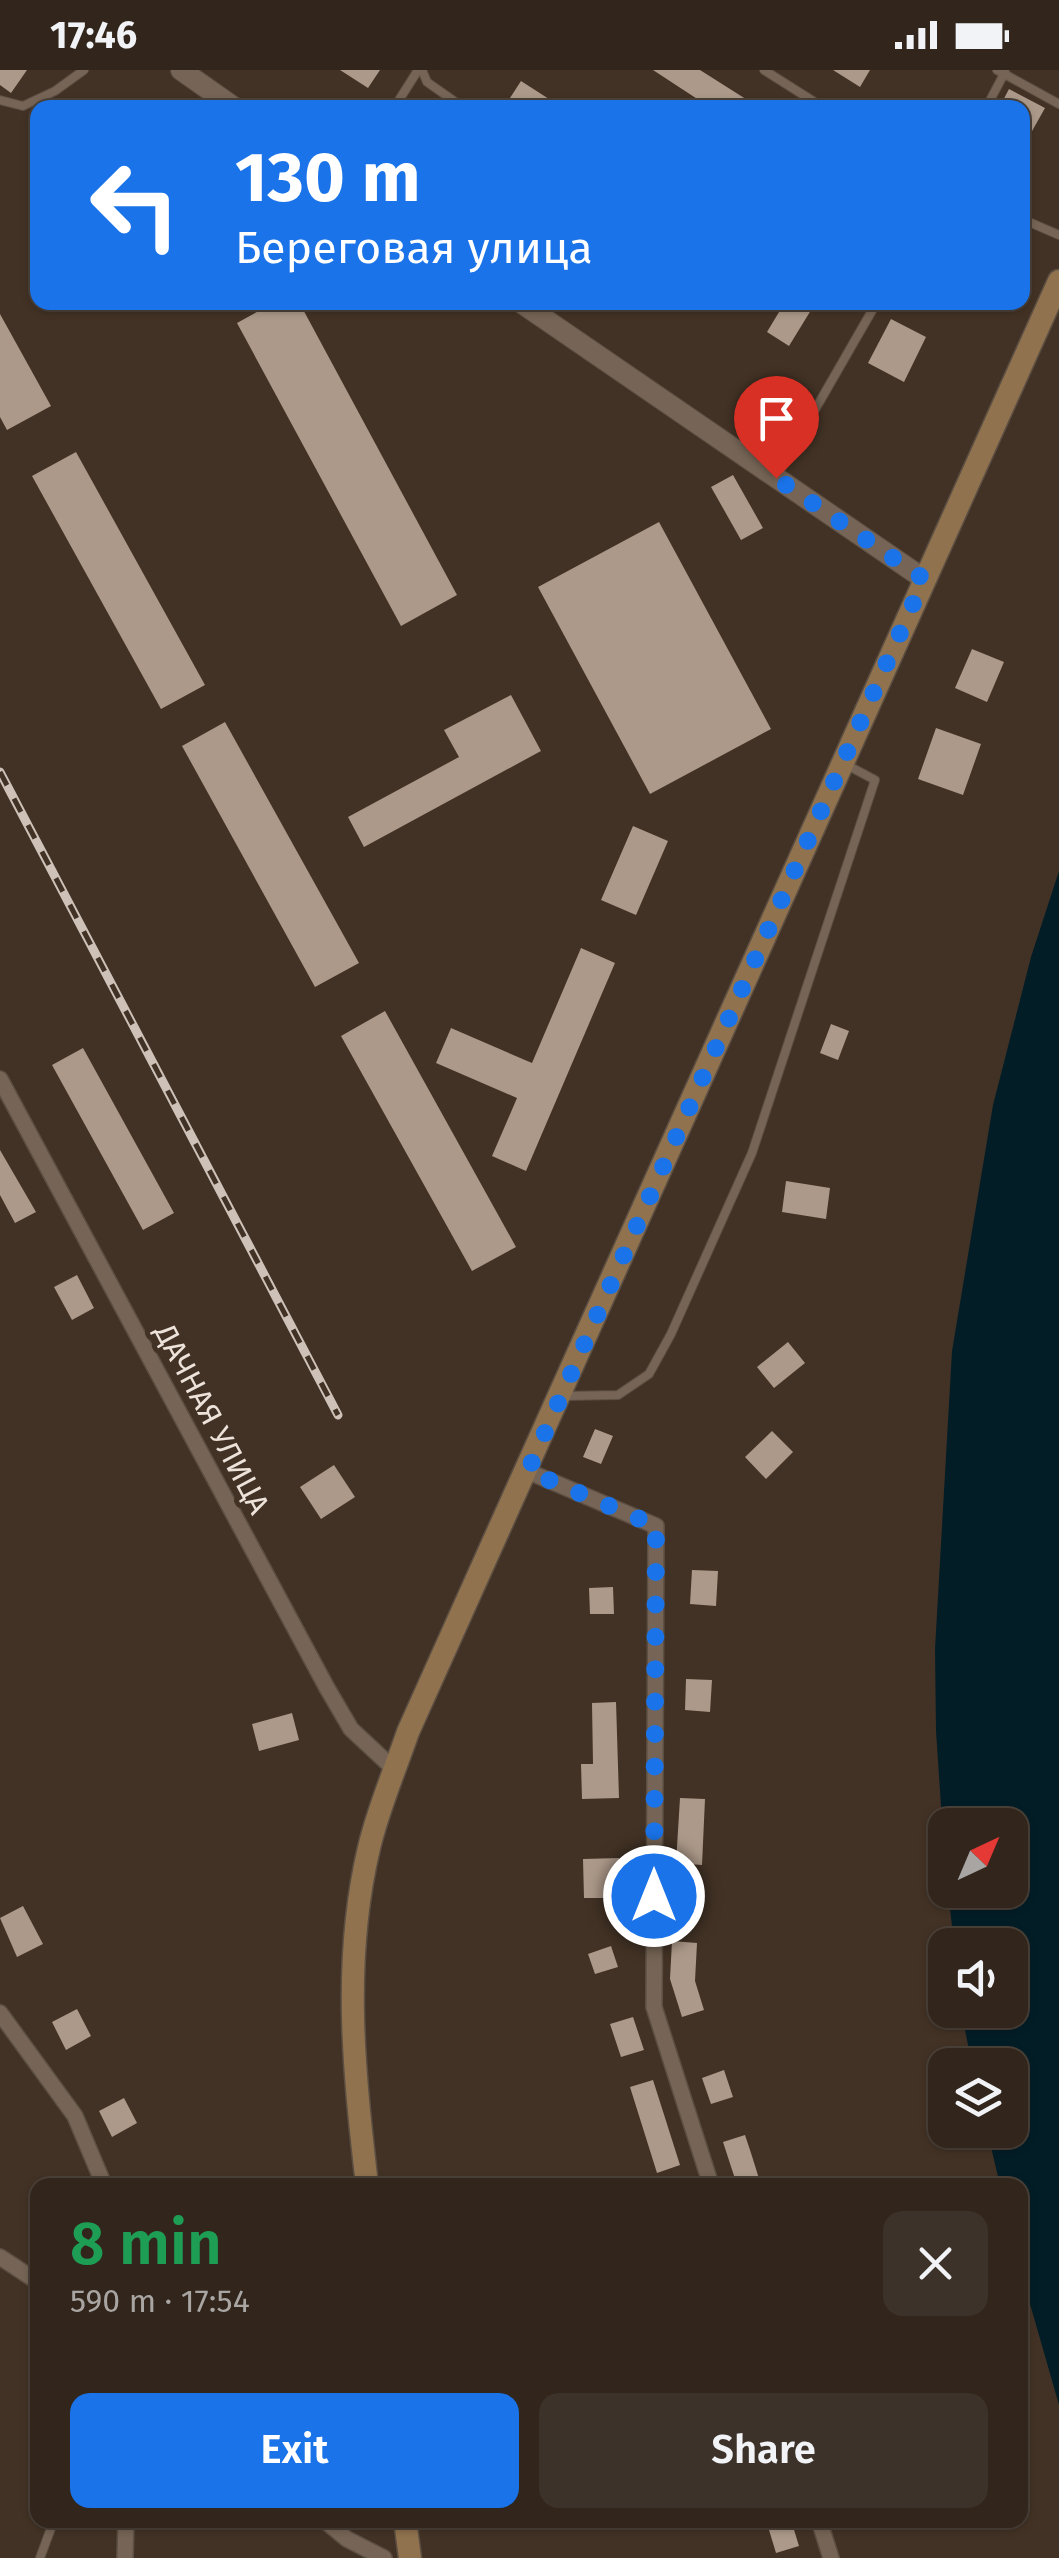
<!DOCTYPE html>
<meta charset="utf-8">
<style>
body{margin:0;font-family:"Fira Sans",sans-serif;background:#3d3229;color:#f1f3f6;height:100vh;display:flex;flex-direction:column;font-size:38px;white-space:nowrap}
*{box-sizing:border-box;margin:0}
p{font-size:32px;color:#a8a5a3}
.icon{flex:none;width:55px;height:55px;fill:none;stroke:currentColor;stroke-width:2;stroke-linecap:round;stroke-linejoin:round}
.map{position:relative;flex:1;overflow:hidden}
.side{position:absolute;left:30px;top:2108px;width:998px;height:350px;display:flex;flex-direction:column;background:#32261c;border-radius:20px;box-shadow:0 2px 8px #0004,0 0 0 2px #4d433b}
.side>*{flex:none}
.top-card{position:absolute;left:30px;top:30px;width:1000px;height:210px;border-radius:20px;box-shadow:0 2px 8px #0004,0 0 0 2px #4d433b;background:#1a73e8;color:#fff;overflow:hidden}
.needle{width:65px;rotate:44deg}
.fabs{position:absolute;left:928px;top:1738px;display:grid;gap:20px}
.fabs a{display:grid;place-items:center;width:100px;height:100px;border-radius:20px;background:#32261c;box-shadow:0 2px 8px #0004,0 0 0 2px #4d433b;font-size:50px}
.pin{position:absolute;display:grid;place-items:center;width:85px;height:85px;color:#fff;margin:-102px -42px;border-radius:50% 50% 50% 0;rotate:-45deg;box-shadow:0 0 10px #0007}
.pin .icon{rotate:45deg}
.me{position:absolute;width:110px;margin:-55px;rotate:0deg;stroke-linejoin:round;filter:drop-shadow(0 0 8px #0008)}
.turn{display:flex;align-items:center;gap:35px;height:210px;padding:0 40px;font-size:45px}
.turn .icon{width:130px;height:130px;stroke-width:2.5}
.turn b{display:block;font-size:70px;line-height:85px}
.round{display:grid;place-items:center;flex:none;width:105px;height:105px;border-radius:20px;background:#3d3229}
.headline{display:flex;align-items:center;justify-content:space-between;height:170px;padding:0 40px}
h1{font-size:60px;font-weight:600;line-height:75px;color:#1e9e55}
.cta{display:flex;gap:20px;margin-top:auto;padding:20px 40px}
.cta a{flex:1;height:115px;border-radius:20px;background:#1a73e8;color:#fff;font-size:40px;font-weight:600;line-height:115px;text-align:center}
.cta a+a{background:#3d3229;color:#f1f3f6}
.status{display:flex;justify-content:space-between;align-items:center;height:70px;padding:0 50px;background:#32261c;direction:ltr}
.status svg{height:28px;fill:currentColor}
.map>svg:first-child{display:block}
</style>
<div class="status"><b>17:46</b><svg viewBox="0 0 49 12"><path d="M0 12V9h3v3zM5 12V6h3v6zM10 12V3h3v9zM15 12V0h3v12zM26 1h20v11H26zM47 4h2v5h-2z"/></svg></div>
<div class="map">
<svg width="1059" height="2488" viewBox="0 0 1059 2488">
<rect width="100%" height="100%" fill="#423225"/>
<path fill="#031d26" d="M1059 801V2335L1020 2199V2115H1000L987 2060H1010V1995H972L961 1940H1010V1875H954L948 1820H1010V1755H945V1796L936 1661 935 1579 952 1281 993 1035 1031 887Z"/>
<path fill="#ac9989" d="M0 0H27L11 23 0 15Z
M340 0H380L368 18Z
M653 0H700L760 38H711Z
M833 0H870L860 17Z
M521 11 563 38H518L508 31Z
M1009 19 1045 38 1022 79V38H999Z
M275 232H299L457 525 401 556 237 253Z
M785 232H816L789 276 767 262Z
M0 244 51 336 7 360 0 347Z
M891 249 926 267 904 312 868 293Z
M76 382 205 615 161 639 32 406Z
M733 405 763 458 741 470 711 417Z
M659 452 771 659 650 724 538 517Z
M972 579 1004 592 987 632 955 618Z
M511 625 541 681 364 777 348 747 459 687 444 660Z
M225 652 359 893 315 917 182 676Z
M936 658 981 674 963 725 918 709Z
M633 756 668 771 636 845 601 830Z
M581 878 615 893 526 1101 492 1086 517 1028 436 993 451 958 532 993Z
M385 941 516 1177 472 1201 341 966Z
M831 954 849 961 838 990 820 983Z
M83 978 174 1143 143 1160 52 995Z
M0 1080 36 1142 15 1153 0 1125Z
M786 1111 830 1118 826 1149 782 1142Z
M77 1205 94 1238 72 1250 54 1217Z
M788 1272 805 1293 774 1318 757 1297Z
M595 1359 613 1366 601 1394 583 1387Z
M772 1361 793 1382 766 1409 745 1387Z
M334 1395 355 1427 321 1449 300 1417Z
M692 1500 718 1501 716 1536 690 1534Z
M613 1517 614 1544H590L589 1518Z
M686 1609 712 1610 710 1642 685 1640Z
M616 1632 619 1728 582 1729 581 1694H593L592 1633Z
M292 1643 299 1670 259 1681 252 1654Z
M680 1728 705 1729 702 1795 676 1793Z
M619 1788 620 1828H584L583 1789Z
M674 1823 700 1824 699 1839 674 1837Z
M23 1836 43 1874 17 1887 0 1848Z
M672 1871 697 1873 695 1911 704 1940 682 1947 670 1909Z
M611 1876 618 1897 595 1904 588 1884Z
M77 1939 91 1966 66 1980 52 1952Z
M633 1947 644 1980 621 1987 610 1954Z
M724 2000 733 2027 711 2034 702 2008Z
M653 2010 680 2095 657 2103 630 2017Z
M124 2028 137 2053 112 2067 99 2041Z
M745 2065 751 2083 761 2115H737L723 2072Z
M766 2450H791L799 2476 776 2483Z"/>
<g fill="none" stroke-linecap="round" stroke-linejoin="round">
<g stroke="#5b4e42" stroke-width="10">
<path id="service" d="M422 0 427 12 464 38
M764 0 824 38
M997 0 1059 34
M0 30 23 36 55 21 84 0
M394 38 418 0
M986 38 1005 2
M1022 149 1059 165
M778 404 877 232
M565 1326 618 1325 649 1304 671 1264 752 1083 875 710 845 694
M40 2488 54 2450"/>
</g>
<g stroke="#5b4e42" stroke-width="18">
<path id="minor" d="M0 1009 327 1618 351 1659 395 1700
M527 1401 656 1456 654 1937 711 2115
M0 1943 75 2046 104 2115
M0 2187 38 2212
M324 2450 347 2469 384 2488
M819 2450 831 2488
M125 2488 126 2450"/>
</g>
<g stroke="#5b4e42" stroke-width="22">
<path id="tertiary" d="M181 0 235 38
M520 232 924 509"/>
</g>
<g stroke="#5b4e42" stroke-width="25">
<path id="secondary" d="M367 2115C354 2002 342 1891 369 1778 378 1739 395 1700 408 1662L1059 211
M405 2450 410 2488"/>
</g>
<use href="#service" stroke="#766556" stroke-width="8"/>
<use href="#minor" stroke="#766556" stroke-width="15"/>
<use href="#tertiary" stroke="#766556" stroke-width="20"/>
<use href="#secondary" stroke="#90724e" stroke-width="22"/>
<g stroke="#cdc1b8" stroke-width="9">
<path id="rail" d="M0 702 338 1345"/>
</g>
<use href="#rail" stroke="#423225" stroke-width="5" stroke-dasharray="15" stroke-linecap="butt"/>
</g>
<g fill="none" stroke-linecap="round" stroke-linejoin="round">
<path stroke="#1a73e8" stroke-width="18" stroke-dasharray="0 32.4" d="M654 1826 656 1456 528 1401 924 509 776 408"/>
</g>
<g text-anchor="middle" dominant-baseline="central" stroke-width="10" stroke-linejoin="round" paint-order="stroke">
<g font-size="30" fill="#ede3da" stroke="#423225">
<text transform="translate(212 1349) rotate(62)">ДАЧНАЯ УЛИЦА</text>
</g>
</g>
</svg>
<div class="fabs">
<a><svg class="needle" viewBox="-14 -14 28 28"><path d="M0-13l5 13h-10z" fill="#e53935"/><path d="M0 13l5-13h-10z" fill="#a8a5a3"/></svg></a>
<a><svg class="icon" aria-label="sound" viewBox="0 0 24 24"><path d="M4 9h4l5-4v14l-5-4H4zM17 9q2 3 0 6"/></svg></a>
<a><svg class="icon" aria-label="layers" viewBox="0 0 24 24"><path d="M12 4l9 5-9 5-9-5zM3 14l9 5 9-5"/></svg></a>
</div>
<div class="pin" style="left:776px;top:408px;background:#d93025"><svg class="icon" aria-label="arrive" viewBox="0 0 24 24"><path d="M6 21V4h12l-3 4 3 4H6"/></svg></div>
<svg class="me" style="left:654px;top:1826px" viewBox="-20 -20 40 40"><circle r="17" fill="#1a73e8" stroke="#fff" stroke-width="3"/><path d="M0-11L8 9 0 5-8 9z" fill="#fff"/></svg>
<div class="top-card">
<div class="turn"><svg class="icon" aria-label="left" viewBox="0 0 24 24"><path d="M17 20v-9H6M10 6l-5 5 5 5"/></svg><div><b>130 m</b>Береговая улица</div></div>
</div>
<section class="side">
<div class="headline"><div><h1>8 min</h1><p>590 m · 17:54</p></div><a class="round"><svg class="icon" aria-label="close" viewBox="0 0 24 24"><path d="M6 6l12 12M18 6L6 18"/></svg></a></div>
<div class="cta"><a>Exit</a><a>Share</a></div>
</section>
</div>
